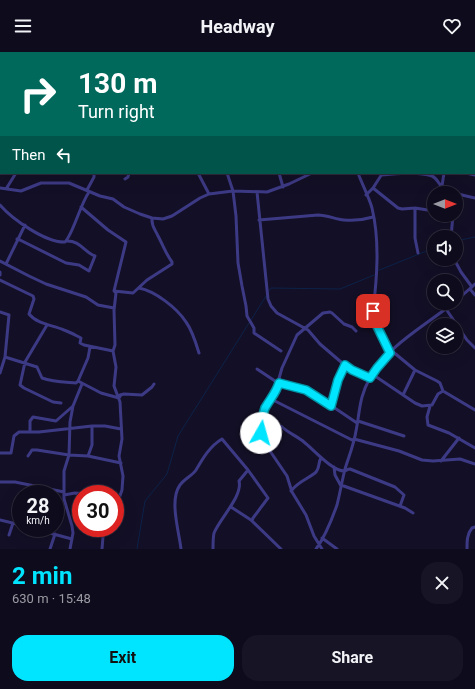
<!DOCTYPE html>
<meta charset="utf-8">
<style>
body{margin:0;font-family:Roboto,sans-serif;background:#171425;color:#f1f3f6;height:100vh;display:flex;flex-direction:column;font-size:15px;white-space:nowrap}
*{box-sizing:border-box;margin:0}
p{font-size:13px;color:#9b9ba3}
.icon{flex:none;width:22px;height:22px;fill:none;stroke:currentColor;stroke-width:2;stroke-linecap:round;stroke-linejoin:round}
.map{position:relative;height:497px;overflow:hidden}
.sheet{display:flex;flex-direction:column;background:#0e0b1c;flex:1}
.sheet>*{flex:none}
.hud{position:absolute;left:0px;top:0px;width:475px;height:122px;box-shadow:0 4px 16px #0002,0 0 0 1px #2e2b3b;background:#00695c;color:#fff;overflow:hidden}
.needle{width:26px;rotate:90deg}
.controls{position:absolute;left:427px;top:134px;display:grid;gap:8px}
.controls a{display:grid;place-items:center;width:36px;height:36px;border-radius:50%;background:#0e0b1c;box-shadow:0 4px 16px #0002,0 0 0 1px #2e2b3b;font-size:20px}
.speed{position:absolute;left:12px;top:433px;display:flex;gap:8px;font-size:20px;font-weight:700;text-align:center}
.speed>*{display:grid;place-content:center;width:52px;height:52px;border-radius:50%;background:#0e0b1c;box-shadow:0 4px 16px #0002,0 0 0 1px #2e2b3b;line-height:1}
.speed small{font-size:10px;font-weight:400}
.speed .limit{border:6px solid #d22;background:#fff;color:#111}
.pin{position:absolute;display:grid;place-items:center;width:34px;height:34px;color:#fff;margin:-17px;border-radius:8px;box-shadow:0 2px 6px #0006}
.me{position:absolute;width:44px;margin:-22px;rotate:7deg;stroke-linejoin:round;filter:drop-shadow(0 0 3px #0008)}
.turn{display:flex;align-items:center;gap:14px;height:84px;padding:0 12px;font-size:18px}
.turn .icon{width:52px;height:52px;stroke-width:2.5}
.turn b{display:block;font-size:28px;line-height:34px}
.then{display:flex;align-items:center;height:38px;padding:0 12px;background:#0003;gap:8px;font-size:15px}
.round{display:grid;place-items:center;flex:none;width:42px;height:42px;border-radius:16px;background:#171425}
.headline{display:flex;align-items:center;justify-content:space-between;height:68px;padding:0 12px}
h1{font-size:24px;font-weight:700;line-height:30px;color:#00e5ff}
.primary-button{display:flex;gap:8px;margin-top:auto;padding:8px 12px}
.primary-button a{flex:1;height:46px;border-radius:16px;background:#00e5ff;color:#111;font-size:16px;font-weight:700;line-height:46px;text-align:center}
.primary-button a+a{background:#171425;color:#f1f3f6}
header{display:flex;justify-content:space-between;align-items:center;height:52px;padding:0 12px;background:#0e0b1c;font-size:18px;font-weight:700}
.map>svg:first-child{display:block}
</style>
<header><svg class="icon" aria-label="menu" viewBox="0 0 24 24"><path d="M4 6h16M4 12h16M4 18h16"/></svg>Headway<svg class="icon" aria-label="heart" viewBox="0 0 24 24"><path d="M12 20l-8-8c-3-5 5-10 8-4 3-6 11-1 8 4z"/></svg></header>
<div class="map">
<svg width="475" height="497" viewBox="0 0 475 497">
<rect width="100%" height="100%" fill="#130f26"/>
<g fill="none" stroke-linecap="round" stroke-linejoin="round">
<path stroke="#0c2248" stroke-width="1" d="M456 189 475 185
M377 219 434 196
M269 239 271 236 340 237 374 223
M251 268 266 244
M137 497 145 449 167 422 178 384 249 271"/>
<path stroke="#3d3a85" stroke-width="3" d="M84 0V1
M284 0V1
M338 0 340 1
M376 0 377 1
M407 0V1
M439 0V1
M471 0 472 1
M250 1 252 0
M301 1 306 0
M474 23H475
M0 63H1
M474 64H475
M474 93H475
M0 102H1
M198 121 209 142
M227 121 233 139 236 164 238 211 242 234 246 254 247 264 254 276V281L281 299
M279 121 283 135
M358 121C362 132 369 145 372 156 380 189 377 226 373 259L374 268 390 301
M466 121 475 123
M381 123C397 122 416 119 432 124 437 126 438 131 442 135 451 141 465 144 475 146
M125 127 128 125 129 121
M442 134 444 121
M0 136 21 139 41 131H69L100 144 113 147 124 155 140 162 152 166 163 167 172 164 200 146 209 142 233 139 267 140 289 132 312 121
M373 136 398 156 402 157 415 156V186L418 201
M6 137 16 121
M87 138 94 125V121
M257 140 268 247 271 254 277 261 308 278 320 292 348 316 370 326
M366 143 373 136 382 122
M0 153C12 167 46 191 65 190 73 182 80 153 89 140
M81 155 108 178 126 190 114 239 116 241 114 258 115 293 113 299 116 315 114 334 120 350 122 387 119 404 123 424 122 438 115 458
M415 156 434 159
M259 168 318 163C327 163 335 167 344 168 354 169 363 168 373 165
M451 185 453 163
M17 187 20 188 66 211 79 213 89 219 95 204C84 200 80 188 66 189
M454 207 461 220 472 235
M0 209 29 224 46 232 86 245 98 253 114 256
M6 212 25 173
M0 220V223
M0 228 33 244 34 247 29 262C37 272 52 273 64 278 70 280 75 283 81 286L80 291 84 293 113 299
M139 236C155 239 177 256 186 270 192 278 196 291 199 301
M470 237 475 243
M114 239 133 241 147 228 172 212V210C166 202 163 193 158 184 155 177 151 174 152 166
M456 249 475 232
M446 257 467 288 475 296
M0 260 9 263 5 305 0 321
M47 273 25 310 20 333 24 336 53 350 61 351
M392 299 415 318 437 329 440 331 443 339
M5 305 37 315 42 326C53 330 64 330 76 331L78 329 101 341 119 346 121 343
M257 317 275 329 311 340 357 371
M372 322 415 351 422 354 432 353 438 342 443 339 475 358
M78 329 88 306 90 295
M278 330 282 316 297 283 323 261 330 260 332 261 344 272 352 275 356 279
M279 331 277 338 266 355 263 364 261 381 270 399 287 424 292 440 306 463 314 484 322 497
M120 343 124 342 142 343 152 335 154 332
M403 343 415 318
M271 347 352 388 354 387 399 399 422 408 433 409 460 407 475 412
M331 354 338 328 345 313
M430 354 427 365 428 373 449 381 475 396
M358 369 404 384
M281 374C288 381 297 384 304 390 313 397 333 420 345 419 347 418 348 417 350 417L395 435 404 443 400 454
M30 380V369L33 365 56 369 73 354
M0 401H11L14 384 19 380H39L92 374H105L121 377
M28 404 32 398H37L69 403 88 404 121 411
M88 404 92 393V374
M441 409 459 386
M334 415 335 423 341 434
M0 430H15L64 440
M341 433 405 456 413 461
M291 439C299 429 306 428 315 421 320 417 318 410 321 406
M64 443 75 441 87 442
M231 455 251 468 281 497
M0 468 21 473
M31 476 72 487
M9 483 13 471
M322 486 337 497
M50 497 55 482
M70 497 73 481 72 474 64 447V419L69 403 70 370 73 354 82 332
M102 497 103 485 107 476
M181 497C179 479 169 448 180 433 184 427 192 424 196 418 203 406 210 394 222 387L248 418 268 446 253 466 252 469
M213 497C213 492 213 486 214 481 220 466 243 444 239 429L248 418
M316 497C325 485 332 467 337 453 340 441 342 429 345 417 349 404 354 392 356 379 360 359 359 345 370 326 389 292 424 275 453 251
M467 497C467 489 467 482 472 476L475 475"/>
</g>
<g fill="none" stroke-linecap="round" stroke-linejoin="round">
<g stroke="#0095a6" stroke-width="10">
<path id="route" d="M261 381C262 373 262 364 265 356 270 347 276 341 279 331L306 338 331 354 338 328 345 313 352 318 370 326 377 316 390 301 374 268 373 259"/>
</g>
<use href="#route" stroke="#00e5ff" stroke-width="7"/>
</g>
</svg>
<div class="controls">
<a><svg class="needle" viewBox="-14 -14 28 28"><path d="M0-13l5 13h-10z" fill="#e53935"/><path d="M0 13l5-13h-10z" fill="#9b9ba3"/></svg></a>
<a><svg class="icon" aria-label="sound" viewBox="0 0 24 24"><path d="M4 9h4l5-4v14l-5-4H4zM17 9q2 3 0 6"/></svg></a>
<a><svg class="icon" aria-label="search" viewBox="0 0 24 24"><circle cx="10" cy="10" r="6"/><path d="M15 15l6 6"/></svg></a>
<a><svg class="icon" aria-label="layers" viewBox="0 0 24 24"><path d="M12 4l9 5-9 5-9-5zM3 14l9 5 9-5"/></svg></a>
</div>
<div class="speed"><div>28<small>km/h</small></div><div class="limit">30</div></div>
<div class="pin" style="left:373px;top:259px;background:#d93025"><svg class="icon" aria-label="arrive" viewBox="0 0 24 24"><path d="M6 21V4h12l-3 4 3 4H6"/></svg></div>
<svg class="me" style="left:261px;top:381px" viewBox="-20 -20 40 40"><circle r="19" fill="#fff"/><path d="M0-13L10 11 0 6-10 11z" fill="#00e5ff"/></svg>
<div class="hud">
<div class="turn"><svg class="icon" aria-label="right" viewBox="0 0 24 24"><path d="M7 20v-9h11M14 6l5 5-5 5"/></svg><div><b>130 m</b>Turn right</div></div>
<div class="then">Then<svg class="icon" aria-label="left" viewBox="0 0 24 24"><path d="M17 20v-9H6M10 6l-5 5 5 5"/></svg></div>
</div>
</div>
<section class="sheet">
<div class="headline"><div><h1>2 min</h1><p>630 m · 15:48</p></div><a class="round"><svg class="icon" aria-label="close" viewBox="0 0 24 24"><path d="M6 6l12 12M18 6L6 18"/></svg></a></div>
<div class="primary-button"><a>Exit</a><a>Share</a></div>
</section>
